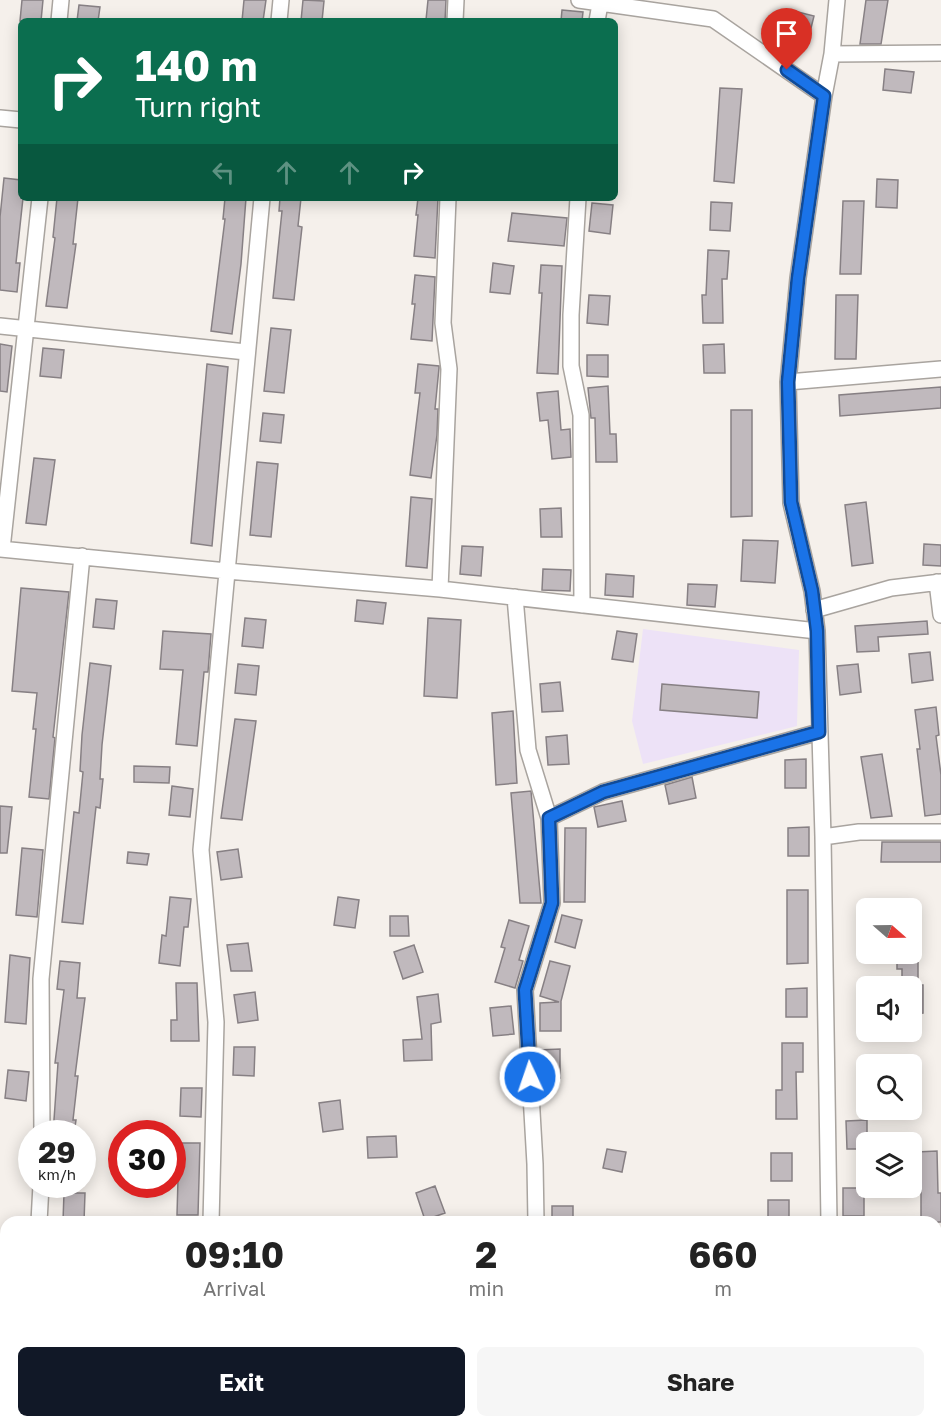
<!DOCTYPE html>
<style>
body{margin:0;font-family:"Golos Text",sans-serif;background:#f6f6f6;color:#222;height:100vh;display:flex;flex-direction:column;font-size:22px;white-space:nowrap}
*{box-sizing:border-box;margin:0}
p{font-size:20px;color:#767676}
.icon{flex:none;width:33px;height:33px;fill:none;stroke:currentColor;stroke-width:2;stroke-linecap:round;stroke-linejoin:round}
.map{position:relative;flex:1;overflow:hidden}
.details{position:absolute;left:0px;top:1216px;width:942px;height:212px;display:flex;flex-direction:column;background:#fff;border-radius:18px 18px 0 0;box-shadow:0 3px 15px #0003}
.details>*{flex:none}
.banner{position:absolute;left:18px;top:18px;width:600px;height:183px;border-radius:9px;box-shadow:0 3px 15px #0003;background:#0b6e4f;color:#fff;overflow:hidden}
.needle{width:39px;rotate:110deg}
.buttons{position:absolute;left:856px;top:898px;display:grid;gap:12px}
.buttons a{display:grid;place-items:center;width:66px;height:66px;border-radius:9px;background:#fff;box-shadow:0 3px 15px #0003;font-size:30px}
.speed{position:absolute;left:18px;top:1120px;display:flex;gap:12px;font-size:30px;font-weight:700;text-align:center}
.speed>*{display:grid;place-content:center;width:78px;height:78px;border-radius:50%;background:#fff;box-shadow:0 3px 15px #0003;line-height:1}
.speed small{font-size:15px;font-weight:400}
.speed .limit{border:9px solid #d22;background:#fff;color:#111}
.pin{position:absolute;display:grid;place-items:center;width:51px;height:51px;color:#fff;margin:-62px -26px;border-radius:50% 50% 50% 0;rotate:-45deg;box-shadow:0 0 6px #0007}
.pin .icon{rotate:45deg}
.me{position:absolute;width:66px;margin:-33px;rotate:357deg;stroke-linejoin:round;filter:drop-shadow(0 0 4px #0008)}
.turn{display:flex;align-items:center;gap:21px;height:126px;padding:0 18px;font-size:27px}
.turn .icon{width:78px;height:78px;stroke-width:2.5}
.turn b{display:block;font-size:42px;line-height:51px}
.lanes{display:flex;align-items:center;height:57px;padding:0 18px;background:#0003;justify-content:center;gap:30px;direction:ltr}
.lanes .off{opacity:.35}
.eta{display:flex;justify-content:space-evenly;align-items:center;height:102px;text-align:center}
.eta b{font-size:36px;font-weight:700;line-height:42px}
.primary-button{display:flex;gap:12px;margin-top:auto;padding:12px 18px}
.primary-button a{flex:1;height:69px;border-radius:9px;background:#111827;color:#fff;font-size:24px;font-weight:700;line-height:69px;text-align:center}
.primary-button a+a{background:#f6f6f6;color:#222}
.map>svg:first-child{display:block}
</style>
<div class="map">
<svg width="941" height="1427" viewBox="0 0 941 1427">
<rect width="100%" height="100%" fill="#f5f0eb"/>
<path fill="#ede2f7" d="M643 629 799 650 797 726 643 764 632 721Z"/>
<path fill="#c0b9bd" stroke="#878084" stroke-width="1.5" d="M22 0H43L41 21H20Z
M244 0H266L263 21H242Z
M303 0 324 1 322 21H301Z
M428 0H446L445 21 426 20Z
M866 0H888L881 44H860Z
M79 5 100 7 98 21H77Z
M562 10 583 12 582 21H561Z
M794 11 814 16 807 44 786 38Z
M885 69 914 72 911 93 883 90Z
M720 88 742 89 734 183 714 181Z
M4 178 21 180V198H23L16 263H20L17 292 0 290V217Z
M877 179 898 180 897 208 876 207Z
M57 198H78L73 244H76L67 308 46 306 55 238 53 237Z
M225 198H246L241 264 232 334 211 331 225 219H223Z
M280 198H301L298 226 302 227 294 300 273 298 282 211H279Z
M418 198H438L435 258 414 256 418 215H416Z
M843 201H864L861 274H840Z
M711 202 732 203 730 231 710 230Z
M592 203 613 205 610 234 589 231Z
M512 213 567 218 564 246 508 241Z
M708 250 729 251 727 279H722L723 323H703L702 295H706Z
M493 263 514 266 510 294 490 292Z
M541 265 562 266 558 374 537 373 542 293H539Z
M415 275 435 277 432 341 411 339 415 304H412Z
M589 295 610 296 608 325 587 323Z
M836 295H858L856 359H835Z
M271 328 291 330 284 393 264 391Z
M0 344 12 346 7 392 0 391Z
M724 344 725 373H704L703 345Z
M43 348 64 350 61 378 40 376Z
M587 355H608V377L587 376Z
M207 364 228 367 212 546 191 543Z
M418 364 439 366V368L435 409H438L437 435 431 478 410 475 420 393H415Z
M608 386 610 434H616L617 462H596L595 418H591L588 388Z
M941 387V408L840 416 839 395Z
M558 391 561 430 570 429 571 457 552 459 548 420 540 421 537 393Z
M731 410H752V516L731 517Z
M263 413 284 415 281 443 260 441Z
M34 458 55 460 46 525 26 523Z
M257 462 278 464 271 537 250 535Z
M411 497 432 499 427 568 406 566Z
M866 502 873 563 852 566 845 505Z
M561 508 562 537H541L540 509Z
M743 540 778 541 775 583 741 581Z
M924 544 941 545V566L923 565Z
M462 546 483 547 481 576 460 574Z
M543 569 571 570 570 591 542 590Z
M606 574 634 576 633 597 605 595Z
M688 584 717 585 715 607 687 605Z
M21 588 69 592 53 737 55 738 49 799 29 797 36 729H33L37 693 12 691Z
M96 599 117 601 114 629 93 627Z
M357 600 386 603 383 624 355 621Z
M245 618 266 620 263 648 242 646Z
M428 618 461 620 457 698 424 696Z
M927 621 928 634 878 637 879 651 857 652 855 626Z
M163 631 211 634 208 672H204L197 746 176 744 183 670 160 669Z
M617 631 637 634 633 662 612 659Z
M930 652 933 680 912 683 909 654Z
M90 663 111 666 102 745 100 779H103L100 808 96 807 83 924 62 922 74 812 79 813 83 772 80 771 82 735Z
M238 664 259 666 256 695 235 693Z
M858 664 861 692 840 695 837 666Z
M560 682 563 711 542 712 540 684Z
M662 684 759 692 757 718 660 710Z
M936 707 939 735 936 736 941 775V814L925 816 917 749H920L915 710Z
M513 711 517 783 496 785 492 713Z
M235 719 256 721 242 820 221 818Z
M567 735 569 764 548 765 546 737Z
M882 754 892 816 871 818 861 757Z
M806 759V788H785V760Z
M134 766 170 767 169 783 134 782Z
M692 777 696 798 669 804 665 785Z
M172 786 193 789 190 817 169 815Z
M531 791 541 903H520L511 793Z
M622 801 626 821 598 827 594 807Z
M0 806 12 807 7 853H0Z
M809 827V856H788V828Z
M565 828H586L585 902H564Z
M882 842H941V862H881Z
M22 848 43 850 37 917 16 915Z
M238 849 242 877 221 880 217 852Z
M128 852 149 854 147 865 127 863Z
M787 890H808V963L787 964Z
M170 897 191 899 188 927H184L180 966 159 963 162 935 166 936Z
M338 897 359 900 355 928 334 925Z
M562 915 582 920 575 948 555 942Z
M390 916H408L409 936H390Z
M509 920 529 926 519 960 523 961 515 988 495 982 505 948 501 947Z
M248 943 252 971H231L227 945Z
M414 945 423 972 403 979 394 952Z
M897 954H918V985H923V1013L912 1014V987H902V969H897Z
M10 955 30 958 26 1024 5 1022Z
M60 961 80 963 77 998H85L75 1076H78L73 1120H76L74 1134H53L58 1063H55L64 990 57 989Z
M550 961 570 966 561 1001V1031H540V1003L559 1002 540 996Z
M176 983H197L199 1041H171V1020H177Z
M807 988V1017H786V989Z
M255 992 258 1020 238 1023 234 995Z
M438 994 441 1022 431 1024 432 1060 404 1061 403 1040 422 1039 417 997Z
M511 1006 514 1034 493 1036 490 1008Z
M782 1043H803V1072H796L797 1119H776V1090H782Z
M234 1047H255L254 1076 233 1075Z
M560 1049V1078H540L539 1050Z
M8 1070 29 1072 26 1101 5 1098Z
M181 1088H202L201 1117 180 1116Z
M340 1100 343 1129 323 1132 319 1103Z
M867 1120V1149H847L846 1121Z
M396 1136 397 1157 368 1158 367 1137Z
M179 1143H200L198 1215H177Z
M607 1149 626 1152 622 1172 603 1168Z
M937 1151 938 1193H941V1222H921V1180H917L916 1152Z
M771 1153H792V1181H771Z
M435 1186 445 1213 425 1220 416 1193Z
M843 1188H864V1216H843Z
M64 1193H85L84 1222 63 1221Z
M768 1200H789V1222H768Z
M552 1206H573V1222H552Z"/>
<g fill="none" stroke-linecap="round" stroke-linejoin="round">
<g stroke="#a9a49f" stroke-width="18">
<path id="minor" d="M579 0 713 19 824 96
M59 21 61 0
M279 21 281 0
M455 21 456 0
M597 21 600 4
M832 54 941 53
M0 118 21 120
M578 198 571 315V366L581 415 582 605
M0 326 246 352
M788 382 941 369
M0 549 227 571 440 589 817 631
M2 549 40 198
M937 582 941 615
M440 589 449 369 443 323 448 198
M515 597 528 750 549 818 552 903 525 990 535 1164 536 1222
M814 610 891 588 941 582
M549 818 603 792 819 732
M823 837 859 832H941
M42 1134 41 979 82 556
M39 1222 41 1185
M211 1222 216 1022 201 850 262 198
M829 1222 823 837 817 631 812 591 791 503 788 382 798 278 824 96 832 54 837 0
M0 1297H6
M155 1422 156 1427
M540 1427V1422
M829 1427V1422"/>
</g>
<use href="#minor" stroke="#fff" stroke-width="15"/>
</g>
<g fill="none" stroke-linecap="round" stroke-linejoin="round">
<g stroke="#114b97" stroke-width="15">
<path id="route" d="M530 1077 525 990 552 903 549 818 603 792 819 732 817 631 812 591 791 502 788 382 798 278 824 96 787 70"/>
</g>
<use href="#route" stroke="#1a73e8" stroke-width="10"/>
</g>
</svg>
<div class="buttons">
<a><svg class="needle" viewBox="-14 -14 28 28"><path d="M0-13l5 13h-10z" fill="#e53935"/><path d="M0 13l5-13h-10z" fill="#767676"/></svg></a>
<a><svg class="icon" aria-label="sound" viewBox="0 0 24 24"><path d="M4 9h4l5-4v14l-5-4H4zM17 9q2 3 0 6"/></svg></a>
<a><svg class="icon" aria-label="search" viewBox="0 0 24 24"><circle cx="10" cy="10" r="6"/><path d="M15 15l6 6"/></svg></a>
<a><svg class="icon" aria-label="layers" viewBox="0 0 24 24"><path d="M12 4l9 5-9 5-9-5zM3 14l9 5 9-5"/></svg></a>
</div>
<div class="speed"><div>29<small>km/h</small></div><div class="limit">30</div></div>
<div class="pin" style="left:787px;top:70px;background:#d93025"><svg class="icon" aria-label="arrive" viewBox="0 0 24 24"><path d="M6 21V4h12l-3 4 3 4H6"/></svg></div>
<svg class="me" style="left:530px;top:1077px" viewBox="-20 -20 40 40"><circle r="17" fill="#1a73e8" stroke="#fff" stroke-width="3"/><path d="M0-11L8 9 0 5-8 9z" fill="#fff"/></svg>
<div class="banner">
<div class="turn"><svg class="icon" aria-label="right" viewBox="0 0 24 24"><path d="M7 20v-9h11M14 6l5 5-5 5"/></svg><div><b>140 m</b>Turn right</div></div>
<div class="lanes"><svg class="icon off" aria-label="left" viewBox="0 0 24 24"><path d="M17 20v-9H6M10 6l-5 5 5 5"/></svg><svg class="icon off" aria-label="ahead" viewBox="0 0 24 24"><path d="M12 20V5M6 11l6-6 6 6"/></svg><svg class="icon off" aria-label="ahead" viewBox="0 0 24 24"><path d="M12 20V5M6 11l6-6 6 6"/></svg><svg class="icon" aria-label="right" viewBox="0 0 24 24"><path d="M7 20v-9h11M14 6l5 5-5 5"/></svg></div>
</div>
<section class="details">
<div class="eta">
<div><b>09:10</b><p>Arrival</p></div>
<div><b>2</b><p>min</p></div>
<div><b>660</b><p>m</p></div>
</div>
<div class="primary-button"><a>Exit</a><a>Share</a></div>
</section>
</div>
